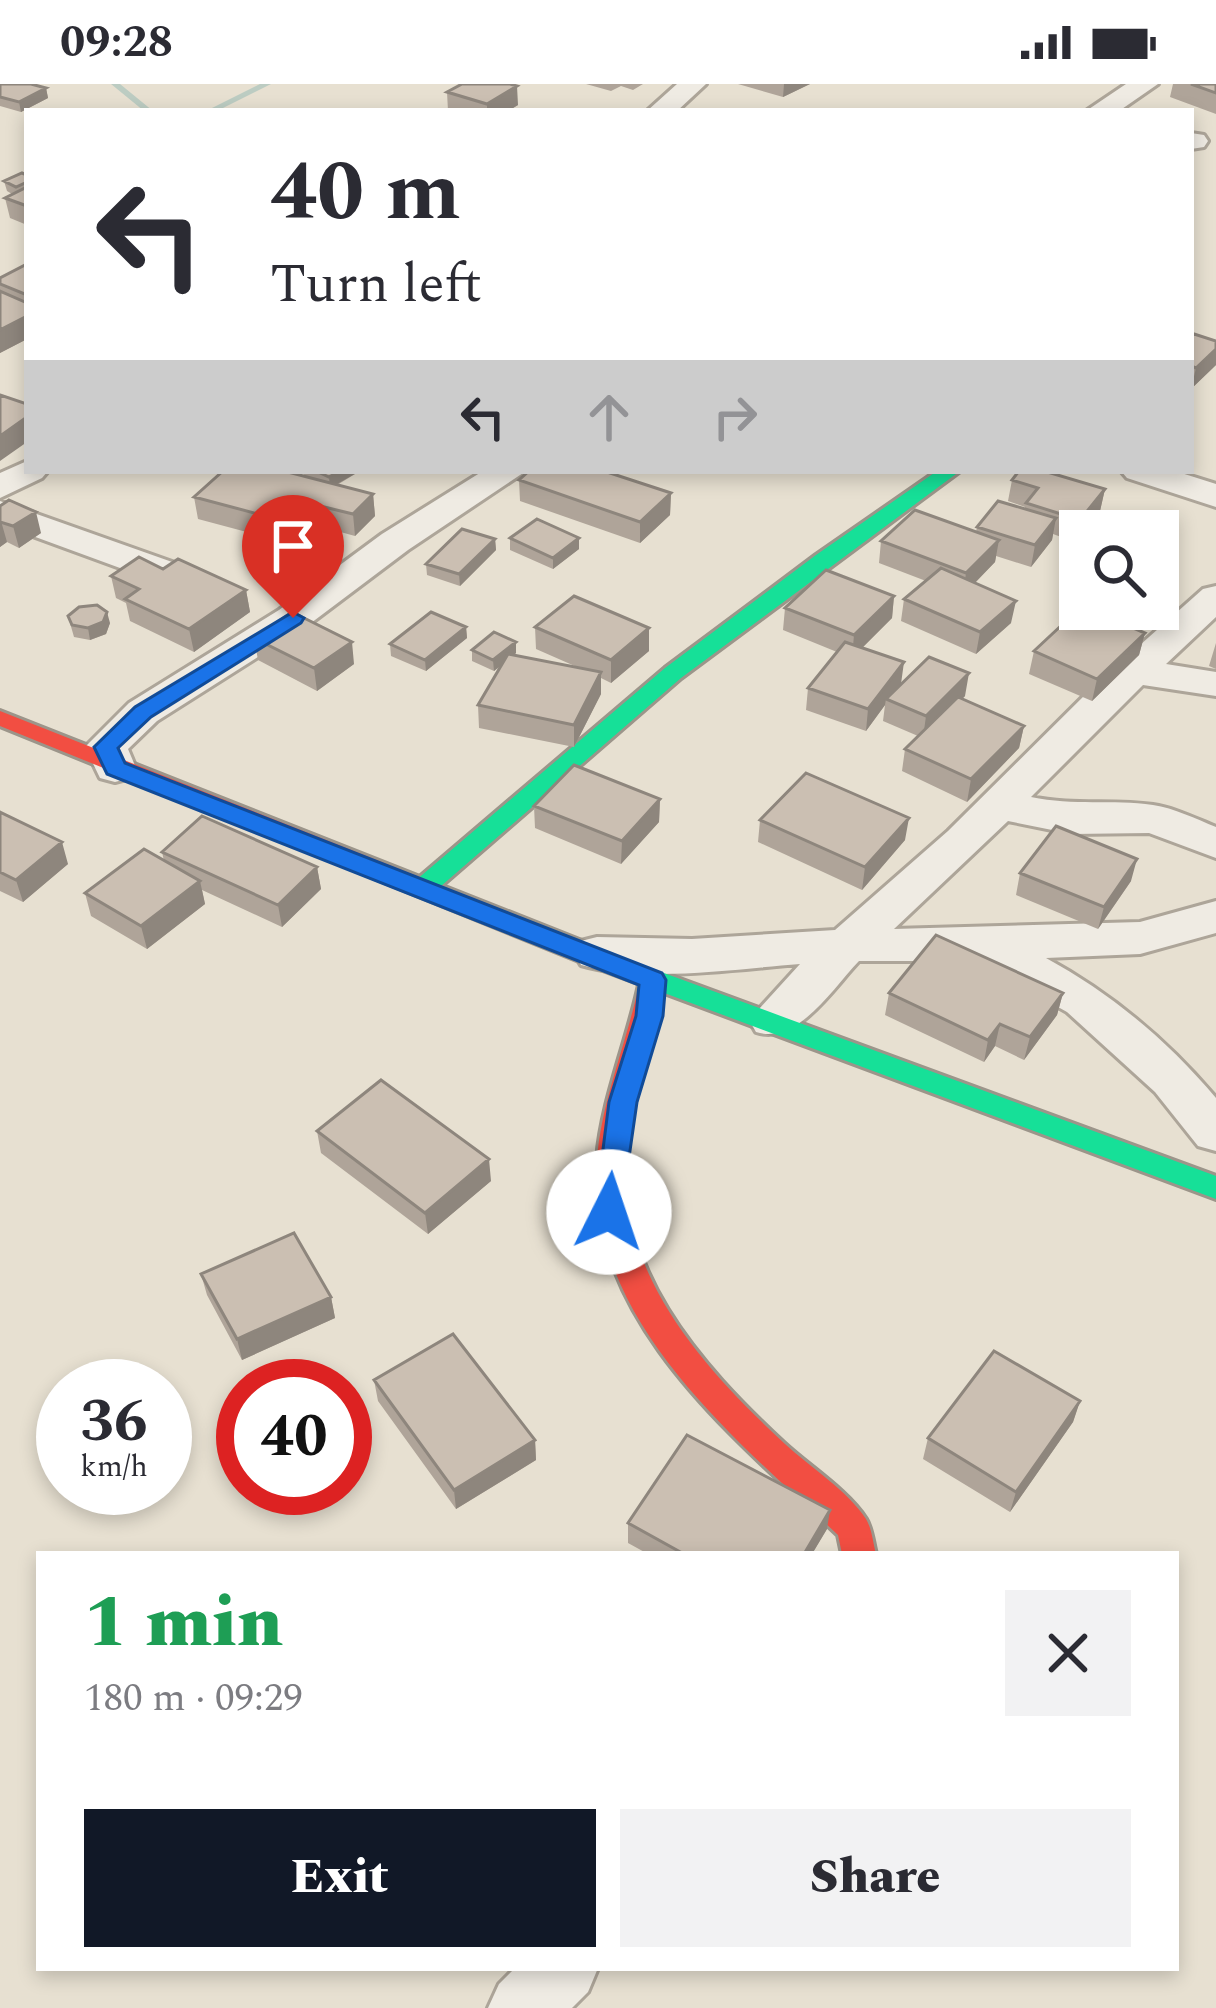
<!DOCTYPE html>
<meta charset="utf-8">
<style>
body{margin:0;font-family:Spectral,serif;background:#f2f2f3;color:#2b2b33;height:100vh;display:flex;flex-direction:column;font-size:45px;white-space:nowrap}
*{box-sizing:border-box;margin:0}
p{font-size:39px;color:#7c7c81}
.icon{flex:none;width:66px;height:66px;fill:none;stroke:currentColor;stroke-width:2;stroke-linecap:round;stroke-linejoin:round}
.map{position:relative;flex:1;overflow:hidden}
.sheet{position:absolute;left:36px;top:1467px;width:1143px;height:420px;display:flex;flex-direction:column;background:#fff;border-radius:0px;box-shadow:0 6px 18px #0003}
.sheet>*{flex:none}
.guide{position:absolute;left:24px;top:24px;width:1170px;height:366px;border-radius:0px;box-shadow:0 6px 18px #0003;background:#fff;color:#2b2b33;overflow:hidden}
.fabs{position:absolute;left:1059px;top:426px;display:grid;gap:24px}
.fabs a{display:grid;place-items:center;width:120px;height:120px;border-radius:0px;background:#fff;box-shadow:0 6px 18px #0003;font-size:60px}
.speed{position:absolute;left:36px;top:1275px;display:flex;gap:24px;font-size:60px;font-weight:700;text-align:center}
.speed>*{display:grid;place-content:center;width:156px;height:156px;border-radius:50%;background:#fff;box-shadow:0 6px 18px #0003;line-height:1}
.speed small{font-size:30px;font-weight:400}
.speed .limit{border:18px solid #d22;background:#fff;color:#111}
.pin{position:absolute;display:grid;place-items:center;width:102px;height:102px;color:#fff;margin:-123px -51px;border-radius:50% 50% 50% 0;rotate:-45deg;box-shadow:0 0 12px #0007}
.pin .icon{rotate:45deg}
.me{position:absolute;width:132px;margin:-66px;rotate:4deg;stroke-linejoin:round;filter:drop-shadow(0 0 9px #0008)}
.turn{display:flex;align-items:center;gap:42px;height:252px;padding:0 48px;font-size:54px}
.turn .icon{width:156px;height:156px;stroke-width:2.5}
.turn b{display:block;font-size:84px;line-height:102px}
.lanes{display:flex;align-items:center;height:114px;padding:0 48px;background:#0003;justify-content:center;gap:60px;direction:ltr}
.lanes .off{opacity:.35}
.round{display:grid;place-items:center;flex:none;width:126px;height:126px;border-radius:0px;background:#f2f2f3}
.head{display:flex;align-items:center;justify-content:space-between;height:204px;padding:0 48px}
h1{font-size:72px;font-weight:800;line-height:90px;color:#1e9e55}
.cta{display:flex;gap:24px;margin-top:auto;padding:24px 48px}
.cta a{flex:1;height:138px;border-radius:0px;background:#111827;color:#fff;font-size:48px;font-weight:800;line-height:138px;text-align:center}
.cta a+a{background:#f2f2f3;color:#2b2b33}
.status{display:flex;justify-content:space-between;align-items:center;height:84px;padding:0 60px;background:#fff;direction:ltr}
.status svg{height:33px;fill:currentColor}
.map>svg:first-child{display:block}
</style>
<div class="status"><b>09:28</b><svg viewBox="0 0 49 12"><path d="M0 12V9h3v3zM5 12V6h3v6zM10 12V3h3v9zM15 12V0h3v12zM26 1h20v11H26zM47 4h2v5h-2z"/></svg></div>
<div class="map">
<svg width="1216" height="1924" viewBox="0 0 1216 1924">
<rect width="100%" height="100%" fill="#e7e0d1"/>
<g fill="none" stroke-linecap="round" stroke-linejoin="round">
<path fill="#bcccc2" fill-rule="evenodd" d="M111 0H120L153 27H144Z
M260 0H271L217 27H206Z"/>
<g stroke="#ada599" stroke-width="6">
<path id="street" d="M677 0H706L677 27H647Z
M1126 0H1158L1119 27H1086Z
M1191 49 1204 51 1208 57 1204 63 1191 65Z
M27 377V387H48L42 394 0 414V389Z
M483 387H526L408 466 307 542 157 637 128 665 136 684 130 694 115 698 100 694 85 663 129 619 279 526 382 450Z
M1121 387H1175L1216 400V423L1127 394Z
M0 417 206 490 212 498 206 506H180L0 440Z
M1216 502V533L1166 580 1216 588V612L1143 601 1031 713C1074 722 1112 715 1153 721 1174 724 1196 735 1216 743V774L1149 749 1072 750 1008 737 894 845 1140 838 1216 817V849L1140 870 1046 874C1112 910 1168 957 1216 1014V1067L1198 1062 1155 1008 1067 928 976 877H859C832 905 798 961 756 948L749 936 800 880C734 885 644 899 581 881L574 869 581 857 597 853 692 855 835 846 948 747 1095 601 1203 505Z
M515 1884H598L588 1908 572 1924H488L499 1900Z"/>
</g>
<g stroke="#9c958a" stroke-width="6">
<path id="fast" d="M937 387H960L681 594 433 809H415L411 803 415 797 665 584 816 471Z
M593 863 1216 1092V1115L584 879 580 872 584 865Z"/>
</g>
<g stroke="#9c958a" stroke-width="6">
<path id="jam" d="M0 627 602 865 606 872 602 879H584L0 642Z
M653 887 666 896C656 950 635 1002 628 1056 610 1182 700 1281 785 1360 810 1383 848 1407 866 1435 872 1445 873 1459 876 1470H842L838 1451C734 1353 585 1235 597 1075 602 1014 628 956 640 896Z"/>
</g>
<use href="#street" fill="#efebe3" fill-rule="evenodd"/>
<use href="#fast" fill="#16e098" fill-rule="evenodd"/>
<use href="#jam" fill="#f24e42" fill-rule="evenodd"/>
</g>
<path fill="#afa499" d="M0 0 46 4 48 14 21 28 0 22Z
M586 0H643L633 6 621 2 611 7Z
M738 0H810L783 13Z
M1173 0H1216V30L1170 13Z
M447 8 518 21 508 27H448Z
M27 91V141L10 134 5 114 12 110 7 107 4 97Z
M27 180V255L0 269V194Z
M1191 249 1216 281 1191 305Z
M302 387H360L337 401 373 410 375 432 355 452 315 441 295 461 198 435 194 413 308 393 303 390Z
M519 396 671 409 670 431 640 459 520 417Z
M1012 396 1105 405 1100 427 1084 447H1080V452L1075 458 1053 450 1052 456 1031 483 996 472 995 478 975 499 1011 539 976 570 901 537 904 515 926 497 879 479 881 457 976 448 977 443 1025 425V423L1008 417Z
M0 422 41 449 19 464 7 458 0 463Z
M510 454 579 465 553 485 510 466Z
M495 455 496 466 460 502 427 491 426 480Z
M163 485 246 506 250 528 194 568 130 537 126 519 116 514 111 492Z
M894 512 892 534 862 564 901 600 965 612 962 615 1024 642 1019 664 967 718 902 687 905 665 918 652 883 637 885 621 866 647 806 626 808 604 837 568 783 546 785 524Z
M68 532 110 539 106 550 90 556 74 553Z
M466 543 467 554 426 587 391 572 390 560Z
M535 543 649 567 611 599 601 594V610L574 663 479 644 478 621 502 581 494 587 472 577V566L516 558V569L514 571 577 583 536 565Z
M1145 549 1139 571 1092 617 1029 590 1034 567Z
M254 554 354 580 317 607 258 576Z
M1216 559V585L1209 582Z
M660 715 659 738 621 780 535 744 534 722Z
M0 728 68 780 23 818 0 807Z
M760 736 905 756 862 806 758 758Z
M162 768 317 783 321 805 282 843 202 806 205 820 147 865 91 832 85 809 164 777Z
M1020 789 1131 797 1098 845 1016 811Z
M889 909H1063L1057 931 1024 976 995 962 984 978 885 931Z
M317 1047 491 1097 428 1150 321 1069Z
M201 1190 331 1213 335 1234 242 1276 207 1211Z
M374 1296 535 1356 536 1376 456 1425 378 1317Z
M1080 1317 1073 1338 1010 1428 923 1375 928 1354Z
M628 1439 827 1445 812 1470H648L628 1459Z"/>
<path fill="#8e867d" d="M784 0H810L783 13Z
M517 2 518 21 508 27H487V20Z
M46 4 48 14 21 28 19 18Z
M27 232V255L0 269V246Z
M1216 265V281L1191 305 1196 284Z
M27 333V358L0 377V352Z
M340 387H360L330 404 329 393Z
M1105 405 1100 427 1084 447H1080V452L1075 458 1080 436Z
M671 409 670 431 640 459V438Z
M373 410 375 432 355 452 353 430Z
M312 420 315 441 295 461 292 439Z
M36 428 41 449 19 464 13 442Z
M1056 434 1052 456 1031 483 1035 461Z
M1 437 7 458 0 463V438Z
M579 454V465L553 485V474Z
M495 455 496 466 460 502 459 490Z
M999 456 995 478 963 511 966 489Z
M246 506 250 528 194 568 189 545Z
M894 512 892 534 852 574 854 551Z
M1016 517 1011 539 976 570 980 548Z
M107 528 110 539 106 550 90 556 88 544Z
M466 543 467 554 426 587 425 576Z
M649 544V567L611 599V576Z
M1145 549 1139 571 1092 617 1097 595Z
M352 558 354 580 317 607 314 584Z
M516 558V569L494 587 493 576Z
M904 578 901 600 886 615 885 621 866 647 868 625Z
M601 588V610L574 663V641Z
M969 589 965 612 923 654 926 632Z
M1024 642 1019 664 967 718 971 695Z
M660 715 659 738 621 780 622 757Z
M909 734 905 756 862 806 865 783Z
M62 758 68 780 23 818 16 796Z
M1137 775 1131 797 1098 845 1104 823Z
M317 783 321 805 282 843 278 821Z
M200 797 205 820 147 865 141 842Z
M1063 909 1057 931 1024 976 1030 953Z
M1000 940 995 962 984 978 988 956Z
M489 1075 491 1097 428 1150 425 1129Z
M331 1213 335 1234 242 1276 237 1255Z
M1080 1317 1073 1338 1010 1428 1016 1408Z
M535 1356 536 1376 456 1425 454 1406Z
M830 1426 827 1445 812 1470H804Z"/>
<path fill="#cbbfb2" stroke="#8e867d" stroke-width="3" d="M0 0H31L46 4 19 18 0 13Z
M462 0H510L517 2 487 20 447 8Z
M1191 0H1216V9Z
M22 89 27 91V98L16 103 4 97Z
M27 103V122L5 114Z
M27 180V211L0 200V194Z
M0 207 27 219V232L0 246Z
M1191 249 1216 257V265L1196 284 1191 282Z
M0 311 27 320V333L0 352Z
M223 387H284L373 410 353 430 312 420 292 439 194 413Z
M316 387H340L329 393Z
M529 387H604L671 409 640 438 519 396Z
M1019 387H1044L1105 405 1080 436 1026 419 1038 404 1012 396Z
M9 416 36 428 13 442 0 438V422Z
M998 417 1056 434 1035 461 977 443Z
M915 426 999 456 966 489 881 457Z
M537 435 579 454 553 474 510 454Z
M462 445 495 455 459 490 426 480Z
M139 473 163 485 178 475 246 506 189 545 125 515 139 505 111 492Z
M941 484 1016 517 980 548 904 515Z
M826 486 894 512 854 551 785 524Z
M574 512 649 544 611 576 535 543Z
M97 521 107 528 103 538 88 544 72 541 68 532 79 523Z
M1080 524 1089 525 1145 549 1097 595 1034 567Z
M292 528 352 558 314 584 254 554Z
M431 528 466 543 425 576 390 560Z
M494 548 516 558 493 576 472 566Z
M845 558 904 578 868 625 808 604Z
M508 570 601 588 574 641 478 621Z
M929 573 969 589 926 632 886 615Z
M958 613 1024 642 971 695 905 665Z
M574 681 660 715 622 757 534 722Z
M806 689 909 734 865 783 760 736Z
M0 728 62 758 16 796 0 788Z
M202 732 317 783 278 821 162 768Z
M1056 742 1137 775 1104 823 1020 789Z
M144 765 200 797 141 842 85 809Z
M936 851 1063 909 1030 953 1000 940 988 956 889 909Z
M381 996 489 1075 425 1129 317 1047Z
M294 1149 331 1213 237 1255 201 1190Z
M453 1250 535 1356 454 1406 374 1296Z
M994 1267 1080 1317 1016 1408 928 1354Z
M687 1351 830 1426 804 1470H684L628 1439Z"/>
<path fill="#1a73e8" stroke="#114b97" stroke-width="3" d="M293 528 304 534 301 539 151 633 118 664 125 679 662 889 666 896 663 932 637 1018 620 1136H599L595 1128 609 1018 636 932 639 901 107 690 94 663 135 623Z"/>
</svg>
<div class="fabs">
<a><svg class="icon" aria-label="search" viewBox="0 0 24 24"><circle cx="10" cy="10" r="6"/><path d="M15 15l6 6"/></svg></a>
</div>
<div class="speed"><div>36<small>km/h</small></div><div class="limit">40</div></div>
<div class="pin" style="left:293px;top:534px;background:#d93025"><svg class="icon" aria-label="arrive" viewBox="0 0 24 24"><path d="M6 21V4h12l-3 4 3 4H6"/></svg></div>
<svg class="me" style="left:609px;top:1128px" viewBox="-20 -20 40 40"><circle r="19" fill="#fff"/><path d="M0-13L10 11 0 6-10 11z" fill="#1a73e8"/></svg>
<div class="guide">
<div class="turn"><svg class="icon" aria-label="left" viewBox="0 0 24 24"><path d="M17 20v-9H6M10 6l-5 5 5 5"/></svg><div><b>40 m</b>Turn left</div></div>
<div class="lanes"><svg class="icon" aria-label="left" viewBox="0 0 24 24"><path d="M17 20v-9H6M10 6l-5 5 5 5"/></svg><svg class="icon off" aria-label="ahead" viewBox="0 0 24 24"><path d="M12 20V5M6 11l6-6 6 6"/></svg><svg class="icon off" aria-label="right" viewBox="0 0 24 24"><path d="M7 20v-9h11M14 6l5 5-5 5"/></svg></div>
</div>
<section class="sheet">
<div class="head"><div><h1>1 min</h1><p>180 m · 09:29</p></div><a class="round"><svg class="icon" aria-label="close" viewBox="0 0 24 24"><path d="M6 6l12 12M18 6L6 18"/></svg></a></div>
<div class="cta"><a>Exit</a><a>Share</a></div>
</section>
</div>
